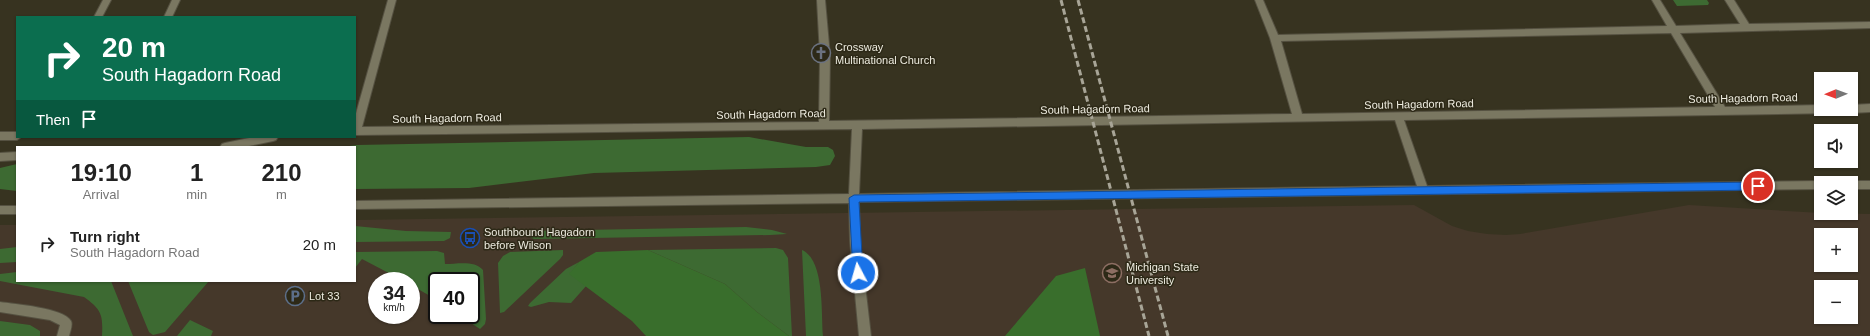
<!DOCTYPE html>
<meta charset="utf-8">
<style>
body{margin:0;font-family:Helvetica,sans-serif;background:#f6f6f6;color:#222;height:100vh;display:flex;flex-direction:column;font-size:15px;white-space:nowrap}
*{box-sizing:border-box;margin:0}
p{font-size:13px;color:#767676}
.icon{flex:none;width:22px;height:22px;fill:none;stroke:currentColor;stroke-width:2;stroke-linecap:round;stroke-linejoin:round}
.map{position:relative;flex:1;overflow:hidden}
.drawer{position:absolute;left:16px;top:146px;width:340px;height:136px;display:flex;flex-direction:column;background:#fff;border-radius:0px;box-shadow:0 1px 3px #0004}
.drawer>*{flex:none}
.guide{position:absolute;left:16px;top:16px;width:340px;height:122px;border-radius:0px;box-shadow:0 1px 3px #0004;background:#0b6e4f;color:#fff;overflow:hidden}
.needle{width:26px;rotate:269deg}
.fabs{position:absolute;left:1814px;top:72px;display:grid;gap:8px}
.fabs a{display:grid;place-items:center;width:44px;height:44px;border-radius:0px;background:#fff;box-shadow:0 1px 3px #0004;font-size:20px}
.speed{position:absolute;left:368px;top:272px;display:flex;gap:8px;font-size:20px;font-weight:700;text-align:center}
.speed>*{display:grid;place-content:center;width:52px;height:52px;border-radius:50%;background:#fff;box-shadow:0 1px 3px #0004;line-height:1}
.speed small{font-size:10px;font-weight:400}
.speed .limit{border:2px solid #111;border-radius:6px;background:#fff;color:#111}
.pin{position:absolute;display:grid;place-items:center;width:34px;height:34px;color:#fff;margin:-17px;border:2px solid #fff;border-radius:50%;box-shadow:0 1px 4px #0007}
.me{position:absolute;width:44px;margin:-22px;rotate:354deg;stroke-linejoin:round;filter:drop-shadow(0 0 3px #0008)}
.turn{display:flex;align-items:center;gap:14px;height:84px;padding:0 20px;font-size:18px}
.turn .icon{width:52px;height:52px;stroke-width:2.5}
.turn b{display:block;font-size:28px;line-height:34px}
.then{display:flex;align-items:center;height:38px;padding:0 20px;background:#0003;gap:8px;font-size:15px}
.eta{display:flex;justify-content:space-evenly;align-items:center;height:68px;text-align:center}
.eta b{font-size:24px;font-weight:700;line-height:28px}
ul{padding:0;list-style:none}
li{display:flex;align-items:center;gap:12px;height:60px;padding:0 20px}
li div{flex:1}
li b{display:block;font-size:15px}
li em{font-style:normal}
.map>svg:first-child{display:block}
</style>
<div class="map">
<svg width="1870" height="336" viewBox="0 0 1870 336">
<rect width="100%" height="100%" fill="#373320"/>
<path fill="#45382a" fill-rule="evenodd" d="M1414 205 1452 226 1468 231 1487 234 1506 235 1520 234 1689 205 1821 213 1870 214V336H0V225H17V281H355V220ZM1821 235H1851V265H1821ZM377 281H411V315H377ZM437 281H471V315H437ZM1821 287H1851V317H1821Z"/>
<path fill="#3d6a32" d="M1673 0H1707L1709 3 1708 5 1677 6Z
M749 137 806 147H828L833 150 835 156 830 165 816 167 594 173 469 188 355 189V147H342L357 145Z
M17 164V191L0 189V168Z
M355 226 406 231 451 232 450 238 444 241 355 242Z
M746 227 772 230 787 234 770 235 534 239 528 236V231Z
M17 247V262L0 263V249Z
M776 248 783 250 788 258 792 336H789L757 312 725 284 648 250Z
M563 250V255L560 259 504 312 500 313 498 263 503 256 510 252Z
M802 250C825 260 821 314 823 336H806Z
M437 251 444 253 445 264C457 264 475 260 483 270L486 319 485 324 480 329 459 315H471V281H437V300L411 285V281H404L362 259 355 268V252Z
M579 262 570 274 587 285 571 303 549 302 531 307 528 306 530 303 566 269Z
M17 272V281H111L133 336H102C103 315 102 310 84 297L0 281V274Z
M128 281H209L165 332 153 335 149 332Z
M190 320 213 331 211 336H177Z
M0 321 30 325 40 331V336H0Z"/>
<path fill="#396e2c" d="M648 250 725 284 757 312 789 336H646L632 321 569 274 579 262 596 252Z
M1085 268 1100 336H1005L1056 276Z"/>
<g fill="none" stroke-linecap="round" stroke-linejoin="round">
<g stroke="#555141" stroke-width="2">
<path id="minor" d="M103 0H111L102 17H94Z
M172 0H180L172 17H164Z
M388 0H396L362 127 819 122 820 56 817 0H825L830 56 829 121 1292 114 1270 38 1255 0H1263L1278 35 1667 26 1652 0H1660L1676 26 1740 24 1725 0H1734L1749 24 1870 22V28L1680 33 1725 107 1821 105V109H1840L1835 113 1404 120 1427 186 1821 181 1825 183H1821V189L859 202 860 241 871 336H859L850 241 849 203 355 209V201L849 194 852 129 355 135V117ZM1671 33 1715 107 1302 114 1281 41ZM1395 120 1417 186 859 194 862 129Z
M1870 104V112L1851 113 1846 109H1851V105Z
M0 132H17V137H21L17 140H0Z
M254 137H278L276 140 273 141 244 147H220L222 144 225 143Z
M17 152V160L0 161V153Z
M1851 181H1870V189H1851V183H1847Z
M0 206H17V214H0Z
M0 302C14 304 64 308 71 321 73 325 70 332 69 336H57L60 325 50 320 0 312Z"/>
</g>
<use href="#minor" fill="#7a7761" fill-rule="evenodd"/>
<path stroke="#a8a597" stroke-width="3" stroke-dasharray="6 3" stroke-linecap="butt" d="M1061 0 1149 336
M1078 0 1168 336"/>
</g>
<path fill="#1a73e8" stroke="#114b97" d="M1758 182 1762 186 1758 190 859 202 863 273 862 276H855L853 273 849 198 854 195Z"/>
<defs>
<g id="church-ring" transform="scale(1)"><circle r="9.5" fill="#2d2917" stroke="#6b7280" stroke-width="1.5"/><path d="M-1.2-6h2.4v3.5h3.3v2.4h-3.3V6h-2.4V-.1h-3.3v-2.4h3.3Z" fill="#6b7280"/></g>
<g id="bus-ring" transform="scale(1)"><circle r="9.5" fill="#2d2917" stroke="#1a4fb4" stroke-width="1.5"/><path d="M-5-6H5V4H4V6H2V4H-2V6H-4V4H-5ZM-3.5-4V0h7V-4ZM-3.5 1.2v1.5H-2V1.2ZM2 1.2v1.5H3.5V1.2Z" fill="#1a4fb4"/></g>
<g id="university-ring" transform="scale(1)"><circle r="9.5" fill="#2d2917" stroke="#8d6e63" stroke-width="1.5"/><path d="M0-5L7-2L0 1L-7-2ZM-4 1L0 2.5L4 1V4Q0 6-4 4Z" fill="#8d6e63"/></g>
<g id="parking-ring" transform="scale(1)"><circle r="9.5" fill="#2d2917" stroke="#5c6f8a" stroke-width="1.5"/><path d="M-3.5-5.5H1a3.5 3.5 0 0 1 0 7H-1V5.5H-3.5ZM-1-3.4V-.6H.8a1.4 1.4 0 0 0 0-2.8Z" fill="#5c6f8a"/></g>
</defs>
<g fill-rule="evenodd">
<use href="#church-ring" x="821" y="53"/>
<use href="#bus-ring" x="470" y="238"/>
<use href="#university-ring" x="1112" y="273"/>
<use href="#parking-ring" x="295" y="296"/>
</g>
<g text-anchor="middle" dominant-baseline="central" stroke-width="3" stroke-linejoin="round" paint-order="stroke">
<g font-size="11" fill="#edebdf" stroke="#2d2917" text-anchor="start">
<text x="835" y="47">Crossway<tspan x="835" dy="13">Multinational Church</tspan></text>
<text x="484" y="232">Southbound Hagadorn<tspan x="484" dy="13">before Wilson</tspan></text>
<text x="1126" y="267">Michigan State<tspan x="1126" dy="13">University</tspan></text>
<text x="309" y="296">Lot 33</text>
</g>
<g font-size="11" fill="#edebdf" stroke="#2d2917">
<text transform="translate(1743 98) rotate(-1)">South Hagadorn Road</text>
<text transform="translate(1419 104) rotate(-1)">South Hagadorn Road</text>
<text transform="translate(1095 109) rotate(-1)">South Hagadorn Road</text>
<text transform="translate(771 114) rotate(-1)">South Hagadorn Road</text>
<text transform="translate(447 118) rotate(-1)">South Hagadorn Road</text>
</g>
</g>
</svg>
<div class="fabs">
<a><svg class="needle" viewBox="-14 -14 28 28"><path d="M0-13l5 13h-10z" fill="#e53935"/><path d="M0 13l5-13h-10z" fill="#767676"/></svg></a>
<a><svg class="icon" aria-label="sound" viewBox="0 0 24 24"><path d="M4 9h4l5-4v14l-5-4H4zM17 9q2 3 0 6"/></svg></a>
<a><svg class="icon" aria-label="layers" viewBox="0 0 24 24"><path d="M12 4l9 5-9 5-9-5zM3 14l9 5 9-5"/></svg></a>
<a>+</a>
<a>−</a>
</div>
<div class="speed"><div>34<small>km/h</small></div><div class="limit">40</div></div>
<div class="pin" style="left:1758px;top:186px;background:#d93025"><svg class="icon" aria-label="arrive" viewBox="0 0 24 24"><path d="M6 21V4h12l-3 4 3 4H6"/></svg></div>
<svg class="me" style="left:858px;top:273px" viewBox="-20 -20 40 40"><circle r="17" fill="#1a73e8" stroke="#fff" stroke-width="3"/><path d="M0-11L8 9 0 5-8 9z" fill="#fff"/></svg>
<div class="guide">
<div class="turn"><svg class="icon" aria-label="right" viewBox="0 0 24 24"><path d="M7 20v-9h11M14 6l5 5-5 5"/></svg><div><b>20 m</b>South Hagadorn Road</div></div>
<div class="then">Then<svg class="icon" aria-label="arrive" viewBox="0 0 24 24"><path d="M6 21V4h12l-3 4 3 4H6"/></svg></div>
</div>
<section class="drawer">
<div class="eta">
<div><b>19:10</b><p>Arrival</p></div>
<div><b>1</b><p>min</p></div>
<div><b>210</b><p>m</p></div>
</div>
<ul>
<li><svg class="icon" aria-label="right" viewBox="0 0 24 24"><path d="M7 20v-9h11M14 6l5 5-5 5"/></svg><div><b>Turn right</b><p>South Hagadorn Road</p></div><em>20 m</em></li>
</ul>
</section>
</div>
